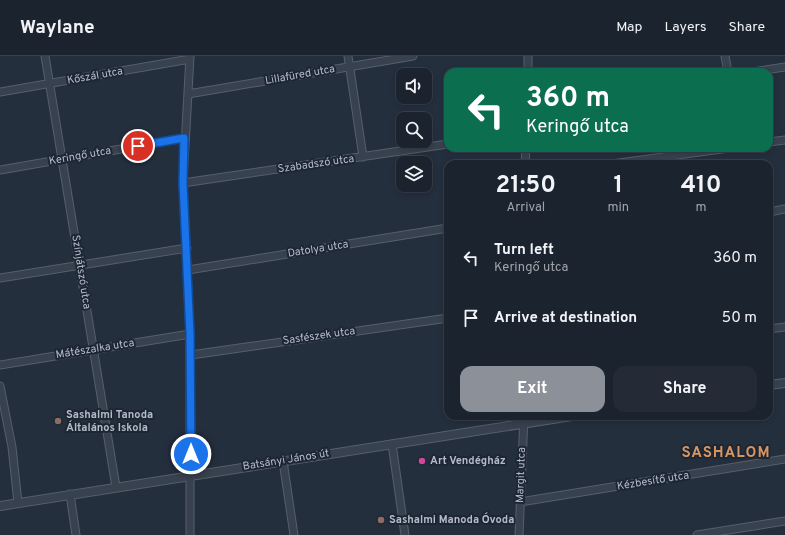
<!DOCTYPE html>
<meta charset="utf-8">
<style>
body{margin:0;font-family:Overpass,sans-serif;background:#242b36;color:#f1f3f6;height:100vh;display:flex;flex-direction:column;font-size:15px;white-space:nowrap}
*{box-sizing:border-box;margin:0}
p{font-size:13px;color:#a0a4aa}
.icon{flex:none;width:22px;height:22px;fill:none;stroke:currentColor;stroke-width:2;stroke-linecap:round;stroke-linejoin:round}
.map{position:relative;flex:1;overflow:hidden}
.sheet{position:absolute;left:444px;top:104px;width:329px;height:260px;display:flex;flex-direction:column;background:#1b232e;border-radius:12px;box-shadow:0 2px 6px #0003,0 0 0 1px #39404a}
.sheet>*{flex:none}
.top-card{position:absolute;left:444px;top:12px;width:329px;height:84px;border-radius:12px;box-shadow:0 2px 6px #0003,0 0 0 1px #39404a;background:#0b6e4f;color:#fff;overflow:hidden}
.fabs{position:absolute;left:396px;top:12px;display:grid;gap:8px}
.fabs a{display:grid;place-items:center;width:36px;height:36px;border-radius:8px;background:#1b232e;box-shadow:0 2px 6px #0003,0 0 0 1px #39404a;font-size:20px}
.pin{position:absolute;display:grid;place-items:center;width:34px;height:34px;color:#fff;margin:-17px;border:2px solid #fff;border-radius:50%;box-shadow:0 1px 4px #0007}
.me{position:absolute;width:44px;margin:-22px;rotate:0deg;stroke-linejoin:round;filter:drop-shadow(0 0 3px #0008)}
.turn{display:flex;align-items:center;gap:14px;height:84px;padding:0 16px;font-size:18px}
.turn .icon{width:52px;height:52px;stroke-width:2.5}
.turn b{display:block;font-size:28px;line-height:34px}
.eta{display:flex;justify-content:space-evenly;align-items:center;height:68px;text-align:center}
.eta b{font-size:24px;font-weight:700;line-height:28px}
.cta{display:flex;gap:8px;margin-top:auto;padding:8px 16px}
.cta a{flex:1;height:46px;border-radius:12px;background:#8c9099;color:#fff;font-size:16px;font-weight:700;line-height:46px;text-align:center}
.cta a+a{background:#242b36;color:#f1f3f6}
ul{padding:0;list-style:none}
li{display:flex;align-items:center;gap:12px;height:60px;padding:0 16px}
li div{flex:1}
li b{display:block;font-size:15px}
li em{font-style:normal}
header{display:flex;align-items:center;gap:24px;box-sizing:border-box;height:56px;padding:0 20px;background:#1b232e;border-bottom:1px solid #39404a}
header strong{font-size:19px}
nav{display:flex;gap:22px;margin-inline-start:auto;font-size:14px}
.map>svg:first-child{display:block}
</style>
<header>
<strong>Waylane</strong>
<nav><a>Map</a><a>Layers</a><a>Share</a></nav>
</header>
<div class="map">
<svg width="785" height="479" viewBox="0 0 785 479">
<rect width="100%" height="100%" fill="#242f3e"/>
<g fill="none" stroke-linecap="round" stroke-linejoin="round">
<g stroke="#565f6c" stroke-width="9">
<path id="minor" d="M45 0 116 431
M190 0 183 127 190 278V479
M348 0 363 101
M725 0 728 16
M528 16V0
M752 16 785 11
M0 36 190 3
M188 38 413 0
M769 86 785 84
M525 108 526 92
M612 108 729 92
M0 114 184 82
M183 127 448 88
M769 156 785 153
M188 214 448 172
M0 222 187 192
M769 273 785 271
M191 299 448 262
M0 309 190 278
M0 330 12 391 18 447
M392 388 405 479
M283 405 294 479
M70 438 76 479
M520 446 785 403
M519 479 524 360
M697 479 785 465"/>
</g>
<g stroke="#565f6c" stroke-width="10">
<path id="tertiary" d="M769 329 785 327
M0 450 572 360"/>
</g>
<use href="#minor" stroke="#38414e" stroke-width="7"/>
<use href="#tertiary" stroke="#38414e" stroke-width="8"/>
</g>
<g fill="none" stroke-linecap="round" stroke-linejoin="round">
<g stroke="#114b97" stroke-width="10">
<path id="route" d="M138 90 184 82 183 127 190 278 191 398"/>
</g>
<use href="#route" stroke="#1a73e8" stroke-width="7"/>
</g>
<g fill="#8d6e63" stroke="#1d2633" stroke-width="1.5">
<circle cx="58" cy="365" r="4"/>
<circle cx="381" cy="464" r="4"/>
</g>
<circle fill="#d1479c" stroke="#1d2633" stroke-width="1.5" cx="422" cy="405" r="4"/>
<g text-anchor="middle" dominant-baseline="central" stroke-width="4" stroke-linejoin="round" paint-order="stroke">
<g font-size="11" fill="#b4bcc9" stroke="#1d2633">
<text transform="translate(300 19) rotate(-10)">Lillafüred utca</text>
<text transform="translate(95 20) rotate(-10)">Kőszál utca</text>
<text transform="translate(80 100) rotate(-10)">Keringő utca</text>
<text transform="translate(316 108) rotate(-8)">Szabadszó utca</text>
<text transform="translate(318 193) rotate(-9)">Datolya utca</text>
<text transform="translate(81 216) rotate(81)">Színjátszó utca</text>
<text transform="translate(319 280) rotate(-8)">Sasfészek utca</text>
<text transform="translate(95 293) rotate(-9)">Mátészalka utca</text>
<text transform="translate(286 404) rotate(-9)">Batsányi János út</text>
<text transform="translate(521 419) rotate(-88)">Margit utca</text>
<text transform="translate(653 425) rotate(-9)">Kézbesítő utca</text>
</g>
<g font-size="11" font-weight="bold" fill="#b4bcc9" stroke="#1d2633" text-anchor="start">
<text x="66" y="359">Sashalmi Tanoda<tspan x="66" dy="13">Általános Iskola</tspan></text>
<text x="430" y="405">Art Vendégház</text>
<text x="389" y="464">Sashalmi Manoda Óvoda</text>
</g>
<g font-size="15" font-weight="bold" letter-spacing="1" fill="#d59563" stroke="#1d2633">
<text x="726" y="397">SASHALOM</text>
</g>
</g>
</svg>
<div class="fabs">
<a><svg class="icon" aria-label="sound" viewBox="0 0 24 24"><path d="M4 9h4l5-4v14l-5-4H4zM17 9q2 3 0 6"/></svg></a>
<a><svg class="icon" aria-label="search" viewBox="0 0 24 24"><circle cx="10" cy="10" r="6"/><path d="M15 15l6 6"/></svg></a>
<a><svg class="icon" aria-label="layers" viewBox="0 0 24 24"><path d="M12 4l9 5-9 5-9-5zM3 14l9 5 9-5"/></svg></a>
</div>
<div class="pin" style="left:138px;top:90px;background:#d93025"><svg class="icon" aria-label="arrive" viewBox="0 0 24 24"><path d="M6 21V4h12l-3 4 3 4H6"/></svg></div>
<svg class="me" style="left:191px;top:398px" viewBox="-20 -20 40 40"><circle r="17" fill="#1a73e8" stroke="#fff" stroke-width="3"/><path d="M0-11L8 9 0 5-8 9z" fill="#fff"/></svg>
<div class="top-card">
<div class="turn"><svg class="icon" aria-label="left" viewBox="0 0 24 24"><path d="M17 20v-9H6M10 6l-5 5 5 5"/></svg><div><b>360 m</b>Keringő utca</div></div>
</div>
<section class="sheet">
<div class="eta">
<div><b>21:50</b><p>Arrival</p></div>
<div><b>1</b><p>min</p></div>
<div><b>410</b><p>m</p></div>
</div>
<ul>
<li><svg class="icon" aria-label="left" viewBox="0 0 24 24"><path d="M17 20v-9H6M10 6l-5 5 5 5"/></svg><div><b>Turn left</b><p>Keringő utca</p></div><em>360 m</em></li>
<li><svg class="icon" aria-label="arrive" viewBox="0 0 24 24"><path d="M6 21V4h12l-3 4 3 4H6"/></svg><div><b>Arrive at destination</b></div><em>50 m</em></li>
</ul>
<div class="cta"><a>Exit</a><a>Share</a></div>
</section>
</div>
